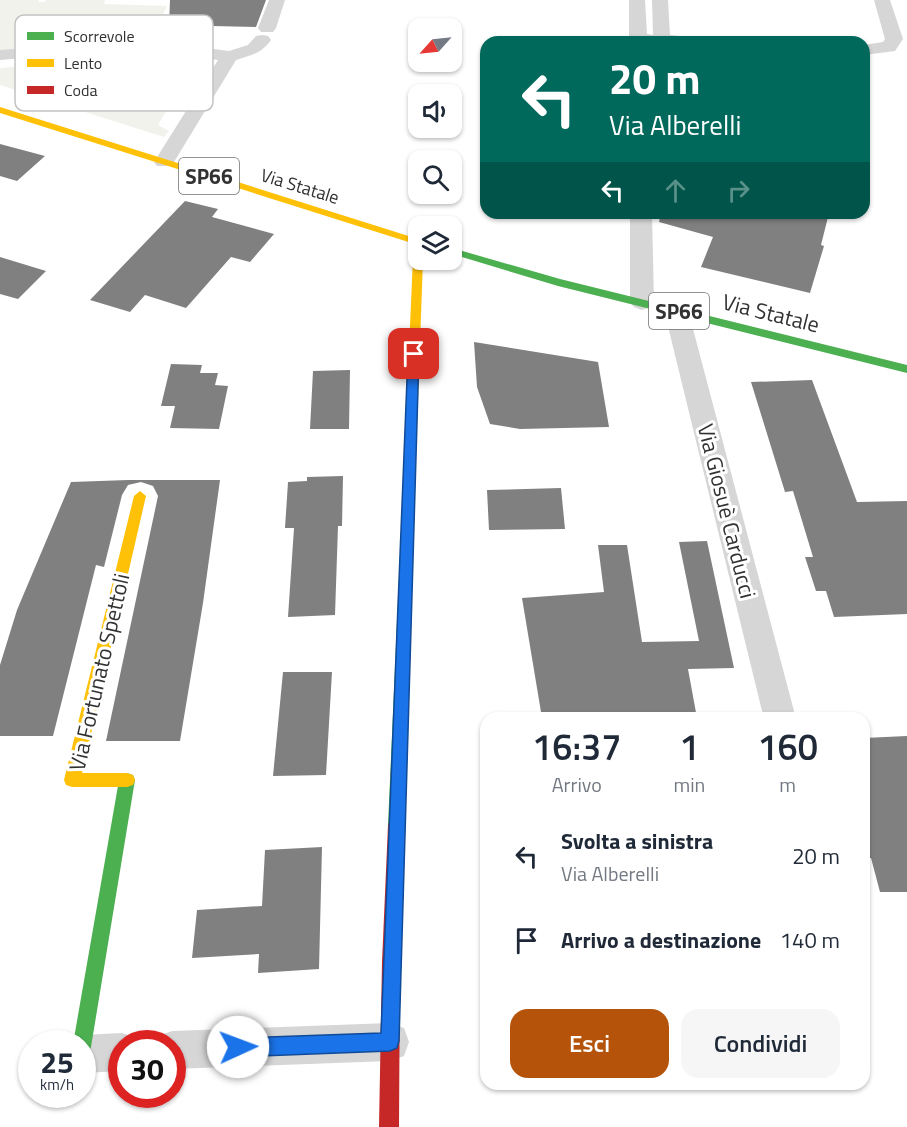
<!DOCTYPE html>
<html lang="it">
<meta charset="utf-8">
<style>
body{margin:0;font-family:"Titillium Web",sans-serif;background:#f6f6f7;color:#1f2937;height:100vh;display:flex;flex-direction:column;font-size:22px;white-space:nowrap}
*{box-sizing:border-box;margin:0}
p{font-size:20px;color:#747a83}
.icon{flex:none;width:33px;height:33px;fill:none;stroke:currentColor;stroke-width:2;stroke-linecap:round;stroke-linejoin:round}
.map{position:relative;flex:1;overflow:hidden}
.drawer{position:absolute;left:480px;top:712px;width:390px;height:378px;display:flex;flex-direction:column;background:#fff;border-radius:18px;box-shadow:0 2px 4px #0004}
.drawer>*{flex:none}
.banner{position:absolute;left:480px;top:36px;width:390px;height:183px;border-radius:18px;box-shadow:0 2px 4px #0004;background:#00695c;color:#fff;overflow:hidden}
.needle{width:39px;rotate:243deg}
.buttons{position:absolute;left:408px;top:18px;display:grid;gap:12px}
.buttons a{display:grid;place-items:center;width:54px;height:54px;border-radius:12px;background:#fff;box-shadow:0 2px 4px #0004;font-size:30px}
.speed{position:absolute;left:18px;top:1030px;display:flex;gap:12px;font-size:30px;font-weight:700;text-align:center}
.speed>*{display:grid;place-content:center;width:78px;height:78px;border-radius:50%;background:#fff;box-shadow:0 2px 4px #0004;line-height:1}
.speed small{font-size:15px;font-weight:400}
.speed .limit{border:9px solid #d22;background:#fff;color:#111}
.pin{position:absolute;display:grid;place-items:center;width:51px;height:51px;color:#fff;margin:-26px;border-radius:12px;box-shadow:0 3px 9px #0006}
.me{position:absolute;width:66px;margin:-33px;rotate:88deg;stroke-linejoin:round;filter:drop-shadow(0 0 4px #0008)}
.turn{display:flex;align-items:center;gap:21px;height:126px;padding:0 30px;font-size:27px}
.turn .icon{width:78px;height:78px;stroke-width:2.5}
.turn b{display:block;font-size:42px;line-height:51px}
.lanes{display:flex;align-items:center;height:57px;padding:0 30px;background:#0003;justify-content:center;gap:30px;direction:ltr}
.lanes .off{opacity:.35}
.eta{display:flex;justify-content:space-evenly;align-items:center;height:102px;text-align:center}
.eta b{font-size:36px;font-weight:600;line-height:42px}
.action{display:flex;gap:12px;margin-top:auto;padding:12px 30px}
.action a{flex:1;height:69px;border-radius:18px;background:#b45309;color:#fff;font-size:24px;font-weight:600;line-height:69px;text-align:center}
.action a+a{background:#f6f6f7;color:#1f2937}
ul{padding:0;list-style:none}
li{display:flex;align-items:center;gap:18px;height:84px;padding:0 30px}
li div{flex:1}
li b{display:block;font-size:22px}
li em{font-style:normal}
.map>svg:first-child{display:block}
</style>
<div class="map">
<svg width="907" height="1127" viewBox="0 0 907 1127">
<rect width="100%" height="100%" fill="#fff"/>
<path fill="#f2f2ec" d="M0 0H39L38 2H44L46 0H105L104 4 167 6 159 23H148L141 44 0 55Z
M129 58 190 70 158 125 169 131 164 137 0 85V68Z"/>
<path fill="#808080" d="M170 0H266L256 27 169 25Z
M0 144 45 156 17 181 0 176Z
M185 201 218 209 212 217 274 234 250 262 231 257 186 308 145 295 130 312 90 300Z
M661 213H829L821 245 824 246 810 293 701 267 713 237 659 222Z
M0 257 46 271 18 299 0 294Z
M474 342 598 362 609 427 520 429 490 424 477 387Z
M171 364 202 365 200 373H218L215 385 228 386 219 429 170 428 175 406H161Z
M350 370 349 429H310L313 371Z
M812 380 857 502 907 501V614L834 617 826 591H816L805 557H813L793 491 785 492 751 382Z
M343 476 342 526H338L335 615 288 617 294 528H285L288 482 307 481V477Z
M128 480H220L203 603 180 741H106L158 496 153 486 141 482 128 485 122 495 104 567 96 565 53 736H0V665L17 610 71 482Z
M561 488 565 529 489 530 487 490Z
M707 541 734 668 688 669 697 718H542L522 598 604 592 598 545H627L642 642 699 641 679 542Z
M283 672H332L326 775 273 776Z
M907 736V892H880L871 858H864V738Z
M322 847 319 969 258 973 259 954 192 958 197 910 262 906 265 850Z"/>
<g fill="none" stroke-linecap="round" stroke-linejoin="round">
<path fill="#d6d6d6" fill-rule="evenodd" d="M269 0H285L276 28 273 32H261L258 28Z
M629 0H645L647 34 653 35 652 0H668L670 35 700 38 703 42H629Z
M874 0H890L903 39 895 51 864 55V45L883 42 885 39Z
M262 35 268 36 271 40C261 54 251 55 236 60L174 162 171 166H157L154 162 218 60 141 49 0 60V50L141 39 229 51 248 45 256 36Z
M630 213H652L654 302 650 307 642 310 634 307 630 302Z
M676 302 684 304 688 310 794 711 790 718H766L762 711 664 310 668 304Z
M390 1023 404 1028 409 1042 404 1056 390 1061 172 1069V1044H155L158 1036 172 1031Z
M122 1033 136 1038 138 1044H122V1071L82 1073V1044H67L68 1040 82 1035Z"/>
<path fill="#4caf50" fill-rule="evenodd" d="M452 248 560 279 907 365V373L558 286 452 254Z
M408 504 414 509 404 825 402 831 396 833 390 831 388 825 402 509Z
M127 773 133 775 135 780 91 1047 88 1053 82 1056V1044H73L119 780 121 775Z"/>
<path fill="#ffc107" fill-rule="evenodd" d="M0 107 418 239V245L0 113Z
M418 254V260H423L414 509 408 514 402 509 413 257Z
M140 491 146 496 82 773H127L133 775 135 780 133 785 127 787H72L66 785 64 780 134 496Z"/>
<path fill="#c62828" fill-rule="evenodd" d="M396 817 402 819 404 825 400 962 399 1127H379L382 962 388 825 390 819Z"/>
</g>
<path fill="#1a73e8" stroke="#114b97" stroke-width="1.5" d="M414 350 419 354 399 1041 397 1048 390 1051 238 1057 231 1054 229 1047 231 1041 238 1038 381 1033 408 354Z"/>
<g text-anchor="middle" dominant-baseline="central" stroke-width="6" stroke-linejoin="round" paint-order="stroke">
<g font-size="18" fill="#323232" stroke="#fff">
<text transform="translate(300 186) rotate(17)">Via Statale</text>
</g>
<g fill="#fff" stroke="#707070" stroke-width="1.5">
<rect x="179" y="158" width="60" height="36" rx="4.5"/>
<rect x="649" y="293" width="60" height="36" rx="4.5"/>
</g>
<g font-size="21" font-weight="bold" fill="#323232">
<text x="209" y="176">SP66</text>
<text x="679" y="311">SP66</text>
</g>
<g font-size="22" fill="#323232" stroke="#fff">
<text transform="translate(771 313) rotate(14)">Via Statale</text>
<text transform="translate(727 511) rotate(76)">Via Giosuè Carducci</text>
<text transform="translate(99 672) rotate(-77)">Via Fortunato Spettoli</text>
</g>
</g>
<rect x="15" y="15" width="198" height="96" rx="9" fill="#fff" stroke="#c2c2c2" stroke-width="1.5"/>
<rect x="27" y="32" width="27" height="8" fill="#4caf50"/>
<rect x="27" y="59" width="27" height="8" fill="#ffc107"/>
<rect x="27" y="86" width="27" height="8" fill="#c62828"/>
<g font-size="16" fill="#323232">
<text x="64" y="42">Scorrevole</text>
<text x="64" y="69">Lento</text>
<text x="64" y="96">Coda</text>
</g>
</svg>
<div class="buttons">
<a><svg class="needle" viewBox="-14 -14 28 28"><path d="M0-13l5 13h-10z" fill="#e53935"/><path d="M0 13l5-13h-10z" fill="#747a83"/></svg></a>
<a><svg class="icon" aria-label="sound" viewBox="0 0 24 24"><path d="M4 9h4l5-4v14l-5-4H4zM17 9q2 3 0 6"/></svg></a>
<a><svg class="icon" aria-label="search" viewBox="0 0 24 24"><circle cx="10" cy="10" r="6"/><path d="M15 15l6 6"/></svg></a>
<a><svg class="icon" aria-label="layers" viewBox="0 0 24 24"><path d="M12 4l9 5-9 5-9-5zM3 14l9 5 9-5"/></svg></a>
</div>
<div class="speed"><div>25<small>km/h</small></div><div class="limit">30</div></div>
<div class="pin" style="left:414px;top:354px;background:#d93025"><svg class="icon" aria-label="arrive" viewBox="0 0 24 24"><path d="M6 21V4h12l-3 4 3 4H6"/></svg></div>
<svg class="me" style="left:238px;top:1047px" viewBox="-20 -20 40 40"><circle r="19" fill="#fff"/><path d="M0-13L10 11 0 6-10 11z" fill="#1a73e8"/></svg>
<div class="banner">
<div class="turn"><svg class="icon" aria-label="left" viewBox="0 0 24 24"><path d="M17 20v-9H6M10 6l-5 5 5 5"/></svg><div><b>20 m</b>Via Alberelli</div></div>
<div class="lanes"><svg class="icon" aria-label="left" viewBox="0 0 24 24"><path d="M17 20v-9H6M10 6l-5 5 5 5"/></svg><svg class="icon off" aria-label="ahead" viewBox="0 0 24 24"><path d="M12 20V5M6 11l6-6 6 6"/></svg><svg class="icon off" aria-label="right" viewBox="0 0 24 24"><path d="M7 20v-9h11M14 6l5 5-5 5"/></svg></div>
</div>
<section class="drawer">
<div class="eta">
<div><b>16:37</b><p>Arrivo</p></div>
<div><b>1</b><p>min</p></div>
<div><b>160</b><p>m</p></div>
</div>
<ul>
<li><svg class="icon" aria-label="left" viewBox="0 0 24 24"><path d="M17 20v-9H6M10 6l-5 5 5 5"/></svg><div><b>Svolta a sinistra</b><p>Via Alberelli</p></div><em>20 m</em></li>
<li><svg class="icon" aria-label="arrive" viewBox="0 0 24 24"><path d="M6 21V4h12l-3 4 3 4H6"/></svg><div><b>Arrivo a destinazione</b></div><em>140 m</em></li>
</ul>
<div class="action"><a>Esci</a><a>Condividi</a></div>
</section>
</div>
